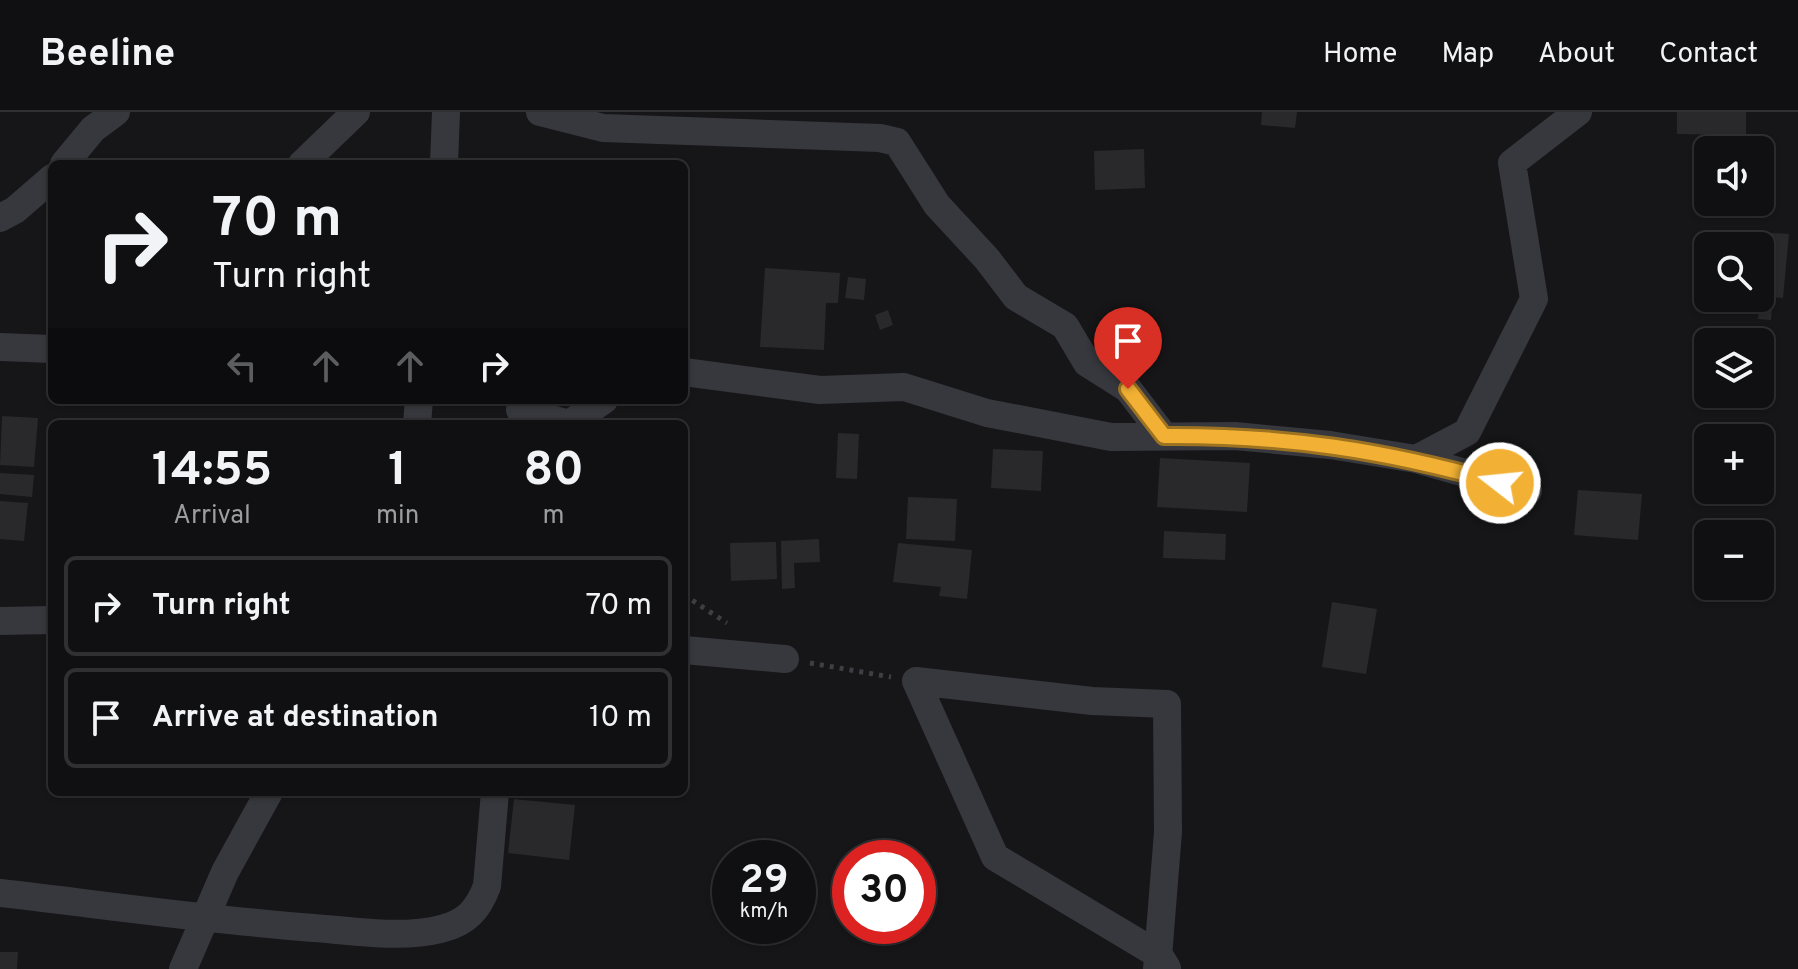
<!DOCTYPE html>
<meta charset="utf-8">
<style>
body{margin:0;font-family:Overpass,sans-serif;background:#19191b;color:#f1f3f6;height:100vh;display:flex;flex-direction:column;font-size:30px;white-space:nowrap}
*{box-sizing:border-box;margin:0}
p{font-size:26px;color:#9c9d9f}
.icon{flex:none;width:44px;height:44px;fill:none;stroke:currentColor;stroke-width:2;stroke-linecap:round;stroke-linejoin:round}
.map{position:relative;flex:1;overflow:hidden}
.sheet{position:absolute;left:48px;top:308px;width:640px;height:376px;display:flex;flex-direction:column;background:#101012;border-radius:12px;box-shadow:0 2px 6px #0004,0 0 0 2px #303032}
.sheet>*{flex:none}
.top-card{position:absolute;left:48px;top:48px;width:640px;height:244px;border-radius:12px;box-shadow:0 2px 6px #0004,0 0 0 2px #303032;background:#101012;color:#f1f3f6;overflow:hidden}
.controls{position:absolute;left:1694px;top:24px;display:grid;gap:16px}
.controls a{display:grid;place-items:center;width:80px;height:80px;border-radius:12px;background:#101012;box-shadow:0 2px 6px #0004,0 0 0 2px #303032;font-size:40px}
.speed{position:absolute;left:712px;top:728px;display:flex;gap:16px;font-size:40px;font-weight:700;text-align:center}
.speed>*{display:grid;place-content:center;width:104px;height:104px;border-radius:50%;background:#101012;box-shadow:0 2px 6px #0004,0 0 0 2px #303032;line-height:1}
.speed small{font-size:20px;font-weight:400}
.speed .limit{border:12px solid #d22;background:#fff;color:#111}
.pin{position:absolute;display:grid;place-items:center;width:68px;height:68px;color:#fff;margin:-82px -34px;border-radius:50% 50% 50% 0;rotate:-45deg;box-shadow:0 0 8px #0007}
.pin .icon{rotate:45deg}
.me{position:absolute;width:88px;margin:-44px;rotate:286deg;stroke-linejoin:round;filter:drop-shadow(0 0 6px #0008)}
.turn{display:flex;align-items:center;gap:28px;height:168px;padding:0 32px;font-size:36px}
.turn .icon{width:104px;height:104px;stroke-width:2.5}
.turn b{display:block;font-size:56px;line-height:68px}
.lanes{display:flex;align-items:center;height:76px;padding:0 32px;background:#0003;justify-content:center;gap:40px;direction:ltr}
.lanes .off{opacity:.35}
.eta{display:flex;justify-content:space-evenly;align-items:center;height:136px;text-align:center}
.eta b{font-size:48px;font-weight:700;line-height:56px}
ul{padding:0;list-style:none}
li{display:flex;align-items:center;gap:24px;height:100px;margin:0 16px 12px;padding:0 16px;border:4px solid #303032;border-radius:12px}
li div{flex:1}
li b{display:block;font-size:30px}
li em{font-style:normal}
header{display:flex;align-items:center;gap:48px;box-sizing:border-box;height:112px;padding:0 40px;background:#101012;border-bottom:2px solid #303032}
header strong{font-size:38px}
nav{display:flex;gap:44px;margin-inline-start:auto;font-size:28px}
.map>svg:first-child{display:block}
</style>
<header>
<strong>Beeline</strong>
<nav><a>Home</a><a>Map</a><a>About</a><a>Contact</a></nav>
</header>
<div class="map">
<svg width="1798" height="857" viewBox="0 0 1798 857">
<rect width="100%" height="100%" fill="#161618"/>
<path fill="#29292c" d="M1262 0H1297L1295 16 1261 13Z
M1677 0H1746V23L1677 22Z
M1144 37 1145 76 1095 78 1094 39Z
M1741 119 1789 122 1783 186 1760 184V134H1740Z
M765 156 840 161 838 191H826L824 238 760 235Z
M848 165 866 167 864 188 845 186Z
M1759 195H1772L1771 208 1758 207Z
M888 198 893 213 880 218 875 203Z
M2 304 38 306 34 355 0 353Z
M838 321 859 322 857 367 836 366Z
M993 337 1043 339 1041 379 991 376Z
M1160 346 1250 351 1247 400 1157 395Z
M0 361 34 363 32 385 0 382Z
M1578 378 1642 382 1638 428 1574 423Z
M908 385 957 387 955 429 906 427Z
M0 389 28 391 24 429 0 427Z
M1164 419 1226 422 1225 448 1163 446Z
M819 427 820 450 794 451 795 476 782 477 781 429Z
M776 430 777 467 731 469 730 431Z
M898 431 972 438 967 487 939 484 941 475 893 470Z
M1332 490 1377 497 1366 562 1322 555Z
M514 687 575 693 569 748 508 741Z
M0 840H18L17 857H0Z"/>
<g fill="none" stroke-linecap="round" stroke-linejoin="round">
<path stroke="#3d3f44" stroke-width="5" stroke-dasharray="4 6" stroke-linecap="butt" d="M684 483 727 511
M810 551 891 565"/>
<path stroke="#37383d" stroke-width="28" d="M540 0 603 16 880 26 897 30 937 93 987 147 1016 185 1065 214 1087 251 1128 277 1164 324
M64 52 93 17 116 0
M302 52 356 0
M444 52 446 0
M0 106 15 98 52 66
M0 235 52 237
M684 260 820 278 904 275 987 301 1111 325 1235 324 1330 333 1416 347 1528 379
M520 298 569 312 604 288
M417 312 419 288
M1416 347 1467 320 1534 187 1512 51 1578 0
M0 509 52 508
M684 538 785 547
M916 569 1092 589 1167 592 1168 720 1157 857
M916 569 995 745 1159 843 1167 856
M0 781C105 793 209 808 314 816 355 819 401 827 441 817 466 811 478 798 487 774L495 680
M183 857 225 760 269 680"/>
</g>
<g fill="none" stroke-linecap="round" stroke-linejoin="round">
<g stroke="#9d7322" stroke-width="20">
<path id="route" d="M1128 277 1164 324C1284 323 1384 338 1500 371"/>
</g>
<use href="#route" stroke="#f2b134" stroke-width="14"/>
</g>
</svg>
<div class="controls">
<a><svg class="icon" aria-label="sound" viewBox="0 0 24 24"><path d="M4 9h4l5-4v14l-5-4H4zM17 9q2 3 0 6"/></svg></a>
<a><svg class="icon" aria-label="search" viewBox="0 0 24 24"><circle cx="10" cy="10" r="6"/><path d="M15 15l6 6"/></svg></a>
<a><svg class="icon" aria-label="layers" viewBox="0 0 24 24"><path d="M12 4l9 5-9 5-9-5zM3 14l9 5 9-5"/></svg></a>
<a>+</a>
<a>−</a>
</div>
<div class="speed"><div>29<small>km/h</small></div><div class="limit">30</div></div>
<div class="pin" style="left:1128px;top:277px;background:#d93025"><svg class="icon" aria-label="arrive" viewBox="0 0 24 24"><path d="M6 21V4h12l-3 4 3 4H6"/></svg></div>
<svg class="me" style="left:1500px;top:371px" viewBox="-20 -20 40 40"><circle r="17" fill="#f2b134" stroke="#fff" stroke-width="3"/><path d="M0-11L8 9 0 5-8 9z" fill="#fff"/></svg>
<div class="top-card">
<div class="turn"><svg class="icon" aria-label="right" viewBox="0 0 24 24"><path d="M7 20v-9h11M14 6l5 5-5 5"/></svg><div><b>70 m</b>Turn right</div></div>
<div class="lanes"><svg class="icon off" aria-label="left" viewBox="0 0 24 24"><path d="M17 20v-9H6M10 6l-5 5 5 5"/></svg><svg class="icon off" aria-label="ahead" viewBox="0 0 24 24"><path d="M12 20V5M6 11l6-6 6 6"/></svg><svg class="icon off" aria-label="ahead" viewBox="0 0 24 24"><path d="M12 20V5M6 11l6-6 6 6"/></svg><svg class="icon" aria-label="right" viewBox="0 0 24 24"><path d="M7 20v-9h11M14 6l5 5-5 5"/></svg></div>
</div>
<section class="sheet">
<div class="eta">
<div><b>14:55</b><p>Arrival</p></div>
<div><b>1</b><p>min</p></div>
<div><b>80</b><p>m</p></div>
</div>
<ul>
<li><svg class="icon" aria-label="right" viewBox="0 0 24 24"><path d="M7 20v-9h11M14 6l5 5-5 5"/></svg><div><b>Turn right</b></div><em>70 m</em></li>
<li><svg class="icon" aria-label="arrive" viewBox="0 0 24 24"><path d="M6 21V4h12l-3 4 3 4H6"/></svg><div><b>Arrive at destination</b></div><em>10 m</em></li>
</ul>
</section>
</div>
